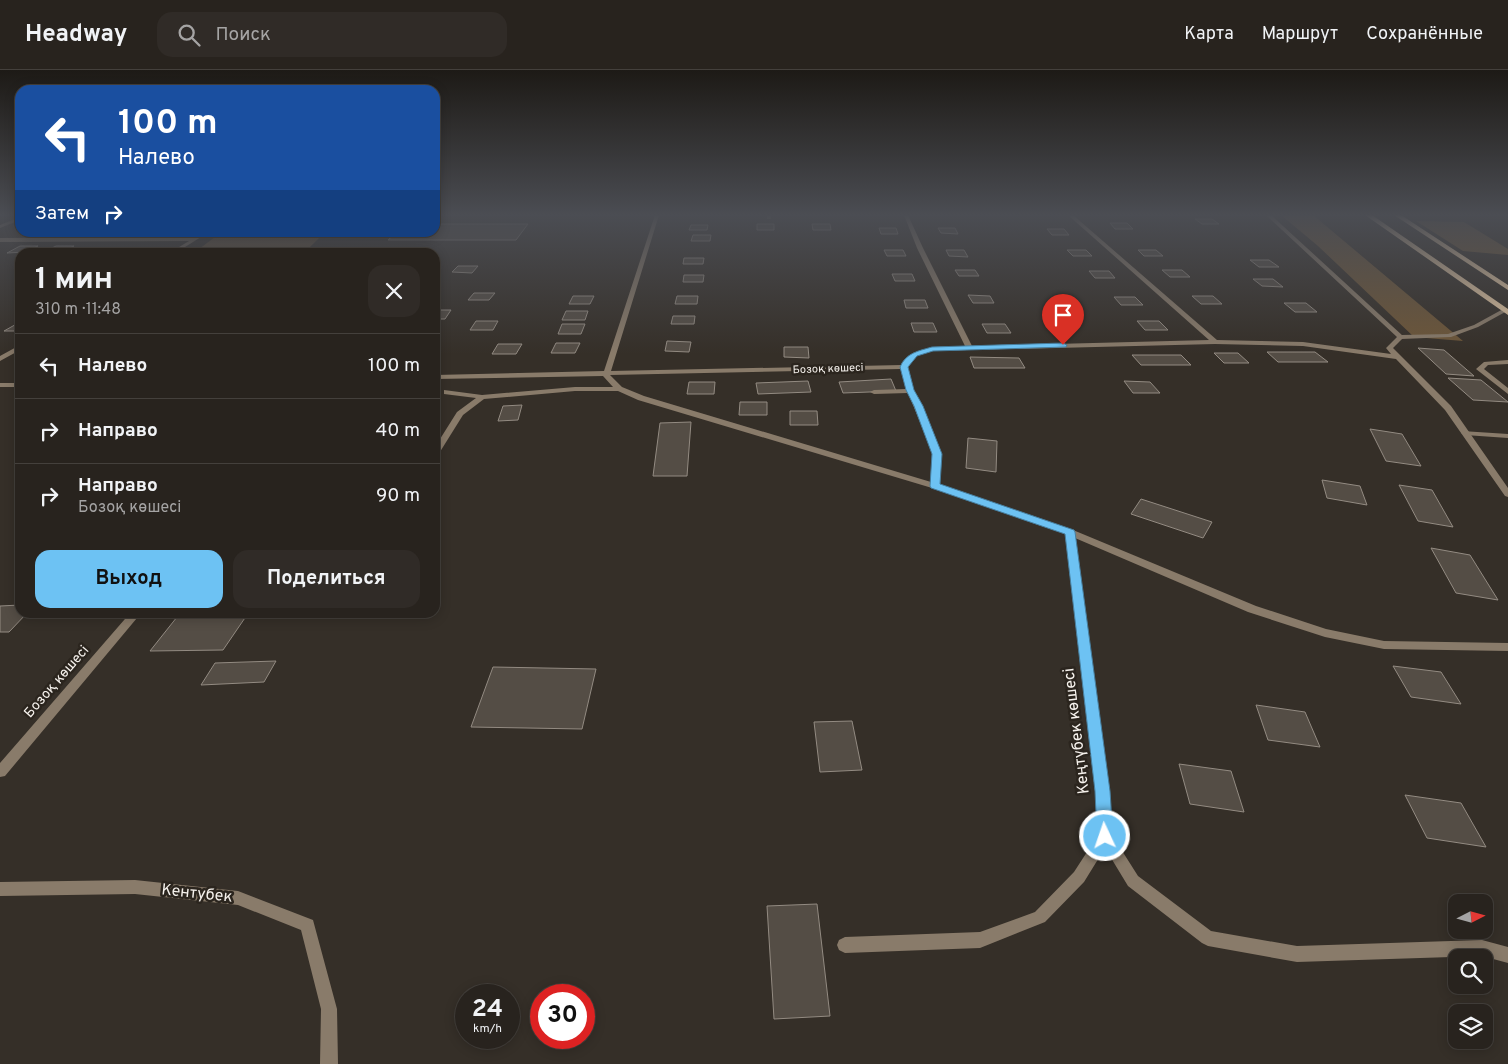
<!DOCTYPE html>
<html lang="ru">
<meta charset="utf-8">
<style>
body{margin:0;font-family:Overpass,sans-serif;background:#302b27;color:#f1f3f6;height:100vh;display:flex;flex-direction:column;font-size:19px;white-space:nowrap}
*{box-sizing:border-box;margin:0}
p{font-size:16px;color:#a5a4a4}
.icon{flex:none;width:28px;height:28px;fill:none;stroke:currentColor;stroke-width:2;stroke-linecap:round;stroke-linejoin:round}
.map{position:relative;flex:1;overflow:hidden}
.sheet{position:absolute;left:15px;top:178px;width:425px;height:370px;display:flex;flex-direction:column;background:#28231e;border-radius:15px;box-shadow:0 2px 12px #0003,0 0 0 1px #44403c}
.sheet>*{flex:none}
.top-card{position:absolute;left:15px;top:15px;width:425px;height:152px;border-radius:15px;box-shadow:0 2px 12px #0003,0 0 0 1px #44403c;background:#1a4fa0;color:#fff;overflow:hidden}
.needle{width:32px;rotate:84deg}
.fabs{position:absolute;left:1448px;top:824px;display:grid;gap:10px}
.fabs a{display:grid;place-items:center;width:45px;height:45px;border-radius:10px;background:#28231e;box-shadow:0 2px 12px #0003,0 0 0 1px #44403c;font-size:25px}
.speed{position:absolute;left:455px;top:914px;display:flex;gap:10px;font-size:25px;font-weight:700;text-align:center}
.speed>*{display:grid;place-content:center;width:65px;height:65px;border-radius:50%;background:#28231e;box-shadow:0 2px 12px #0003,0 0 0 1px #44403c;line-height:1}
.speed small{font-size:12px;font-weight:400}
.speed .limit{border:8px solid #d22;background:#fff;color:#111}
.pin{position:absolute;display:grid;place-items:center;width:42px;height:42px;color:#fff;margin:-51px -21px;border-radius:50% 50% 50% 0;rotate:-45deg;box-shadow:0 0 5px #0007}
.pin .icon{rotate:45deg}
.me{position:absolute;width:55px;margin:-28px;rotate:357deg;stroke-linejoin:round;filter:drop-shadow(0 0 4px #0008)}
.turn{display:flex;align-items:center;gap:18px;height:105px;padding:0 20px;font-size:22px}
.turn .icon{width:65px;height:65px;stroke-width:2.5}
.turn b{display:block;font-size:35px;line-height:42px}
.then{display:flex;align-items:center;height:48px;padding:0 20px;background:#0003;gap:10px;font-size:19px}
.round{display:grid;place-items:center;flex:none;width:52px;height:52px;border-radius:15px;background:#302b27}
.overview{display:flex;align-items:center;justify-content:space-between;height:85px;padding:0 20px}
h1{font-size:30px;font-weight:700;line-height:38px}
.primary-button{display:flex;gap:10px;margin-top:auto;padding:10px 20px}
.primary-button a{flex:1;height:58px;border-radius:15px;background:#6dc2f3;color:#111;font-size:20px;font-weight:700;line-height:58px;text-align:center}
.primary-button a+a{background:#302b27;color:#f1f3f6}
ul{padding:0;list-style:none}
li{display:flex;align-items:center;gap:15px;height:65px;padding:0 20px;border-top:1px solid #44403c}
li div{flex:1}
li b{display:block;font-size:19px}
li em{font-style:normal}
header{display:flex;align-items:center;gap:30px;box-sizing:border-box;height:70px;padding:0 25px;background:#28231e;border-bottom:1px solid #44403c}
header strong{font-size:24px}
nav{display:flex;gap:28px;margin-inline-start:auto;font-size:18px}
.search{width:350px;height:45px;background:#302b27;display:flex;align-items:center;gap:12px;box-sizing:border-box;padding:0 18px;border-radius:15px;color:#a5a4a4;font-size:19px}
.map>svg:first-child{display:block}
</style>
<header>
<strong>Headway</strong>
<div class="search"><svg class="icon" aria-label="search" viewBox="0 0 24 24"><circle cx="10" cy="10" r="6"/><path d="M15 15l6 6"/></svg>Поиск</div>
<nav><a>Карта</a><a>Маршрут</a><a>Сохранённые</a></nav>
</header>
<div class="map">
<svg width="1508" height="994" viewBox="0 0 1508 994">
<rect width="100%" height="100%" fill="#352f28"/>
<path fill="#6d5638" d="M1281 145H1313L1463 271 1414 267 1318 176Z
M1416 151 1464 152 1508 179V185L1463 181Z
M323 164 305 182H195L215 167Z"/>
<path fill="#544d45" stroke="#938b82" d="M1195 149H1212L1219 154H1202Z
M1110 153H1127L1133 159H1115Z
M435 154H528L516 170H388L397 162H435Z
M757 154H774V160H757Z
M812 154H830L831 160H813Z
M691 155H708L707 160H689Z
M879 158H896L898 164H881Z
M938 158H955L958 164 941 163Z
M1047 159H1064L1069 165H1052Z
M693 165H711L710 171H691Z
M20 176H38L25 182 7 183Z
M56 176H74L62 182H44Z
M884 180H903L906 186H887Z
M946 180H964L968 187 949 186Z
M1067 180H1086L1092 186H1073Z
M1138 180H1156L1163 186H1144Z
M684 188H704L703 194H683Z
M1250 190H1269L1279 197H1259Z
M458 196H478L472 203 452 202Z
M955 200H975L979 206H959Z
M1162 200H1182L1190 207H1170Z
M1089 201H1109L1115 208H1095Z
M892 204H912L915 211H895Z
M684 205H704L703 212H683Z
M1253 209H1273L1283 217 1262 216Z
M474 223H495L489 230H468Z
M968 225 990 226 994 233H973Z
M573 226H594L590 234H569Z
M677 226H698L697 234H675Z
M1192 226H1213L1222 234H1201Z
M1114 227H1135L1143 235H1121Z
M904 230H925L928 238H906Z
M1284 233H1306L1317 242H1295Z
M435 240H451L445 249H435Z
M566 241H588L585 250H562Z
M673 246H695L694 254H671Z
M476 251H498L493 260H470Z
M1137 251H1159L1168 260H1145Z
M20 252V261H4Z
M911 253H933L937 262H914Z
M562 254H585L581 264H558Z
M982 254H1005L1011 263H987Z
M667 271 691 272 689 282 665 281Z
M556 273H580L575 283H551Z
M498 274H522L516 284H492Z
M784 277H808L809 288 784 287Z
M1418 278 1444 280 1474 306 1446 304Z
M1267 282H1315L1328 292H1278Z
M1214 283H1238L1249 293H1224Z
M1132 285H1181L1191 295H1141Z
M970 287 1019 288 1025 298H974Z
M1448 308 1481 310 1508 332 1473 330Z
M891 309 896 321 843 323 839 312Z
M808 311 811 322 758 324 756 313Z
M1124 311 1150 312 1160 323H1133Z
M689 312H715L714 324H687Z
M740 332H767V345H739Z
M522 335 518 350 498 351 503 336Z
M790 341H817L818 355H790Z
M691 352 687 406H653L660 353Z
M1370 359 1402 364 1421 396 1386 391Z
M968 368 997 371 996 402 966 398Z
M1322 410 1360 416 1367 435 1327 428Z
M1399 415 1432 420 1453 457 1418 451Z
M1141 429 1212 452 1203 468 1131 444Z
M1431 478 1470 485 1498 530 1456 523Z
M20 535V542H28L9 562H0V536Z
M181 542H249L223 580 150 581Z
M276 591 264 612 201 615 215 593Z
M1393 596 1441 602 1461 634 1411 627Z
M493 597 596 599 582 659 471 657Z
M1256 635 1305 642 1320 677 1268 670Z
M852 651 862 700 820 702 814 652Z
M1179 694 1231 701 1244 742 1190 734Z
M1405 725 1461 733 1486 777 1427 768Z
M817 834 830 946 774 949 767 836Z"/>
<g fill="none" stroke-linecap="round" stroke-linejoin="round">
<path fill="#897b6a" fill-rule="evenodd" d="M767 145H771V149H767Z
M1505 238 1507 239V241L1478 257 1451 267 1401 269 1398 267 1401 265 1448 264 1474 255Z
M1508 290V294L1488 295 1484 299 1508 318V324L1476 299 1484 292Z
M1462 361 1508 364V368L1465 365 1461 363Z
M135 810 238 821 313 850 337 939 338 994H320L321 939 301 860 238 835 135 824 0 826V812Z"/>
<path fill="#897b6a" fill-rule="evenodd" d="M655 145H659L611 301 902 295 913 283 932 277 965 276 917 178 904 145H908L923 178 972 276 1209 270 1068 145H1073L1217 270 1303 272 1391 284 1386 278 1397 267 1267 146 1244 145H1271L1403 266V268L1393 278 1451 336 1508 418V427L1505 426 1445 340 1396 289 1303 276 1215 274 932 281 917 285 908 297 914 321 922 336 941 383 939 415 1073 460 1256 536 1326 559 1384 571 1508 573V581L1384 579 1325 567 1248 542 1075 468 1109 721 1112 765 1138 806 1211 861 1297 876 1482 870 1508 877V893L1482 886 1297 892 1208 876 1202 873 1128 816 1105 778 1084 812 1045 852 980 878 845 883 839 880 837 875 839 870 845 867 980 862 1035 842 1074 802 1098 765 1095 721 1065 464 932 418 638 330 618 321H575L484 329 463 345 438 385H435V377L457 342 476 328 444 324V320L482 325 575 317H613L603 306 435 309V305L604 301ZM901 299 906 319 874 320 870 322 874 324 908 323 933 383 931 412 644 326 622 317 610 305Z
M20 147V150L0 158V155Z
M203 162H209L177 182H171L189 171 0 172V168L194 167Z
M20 275V280L0 291V286Z
M0 313H20V317H0Z
M131 542H142L5 706 0 707V693Z"/>
<path fill="#e2c6a2" fill-rule="evenodd" d="M1365 145H1372L1508 239V245Z
M1394 145H1401L1508 215V220Z"/>
</g>
<linearGradient id="sky" x2="0" y2="1"><stop stop-color="#1d1a16"/><stop offset="0.51" stop-color="#4b4d53"/><stop offset="1" stop-color="#4b4d53" stop-opacity="0"/></linearGradient>
<rect width="1508" height="284" fill="url(#sky)"/>
<path fill="#6dc2f3" stroke="#477e9e" d="M1063 273 1067 275 1066 277 933 281 917 286 908 297 914 320 923 336 942 384 940 414 1074 460 1075 462 1110 721 1113 766 1110 771 1105 773 1099 771 1097 766 1095 721 1065 464 931 418 930 416 932 384 914 336 906 320 900 297C906 283 918 281 932 277Z"/>
<g text-anchor="middle" dominant-baseline="central" stroke-width="5" stroke-linejoin="round" paint-order="stroke">
<g font-size="11" fill="#f6f2ed" stroke="#2b251e">
<text transform="translate(828 299) rotate(-2)">Бозоқ көшесі</text>
</g>
<g font-size="14" fill="#f6f2ed" stroke="#2b251e">
<text transform="translate(57 612) rotate(-49)">Бозоқ көшесі</text>
</g>
<g font-size="16" fill="#f6f2ed" stroke="#2b251e">
<text transform="translate(1077 661) rotate(-97)">Кеңтүбек көшесі</text>
<text transform="translate(197 824) rotate(6)">Кентубек</text>
</g>
</g>
</svg>
<div class="fabs">
<a><svg class="needle" viewBox="-14 -14 28 28"><path d="M0-13l5 13h-10z" fill="#e53935"/><path d="M0 13l5-13h-10z" fill="#a5a4a4"/></svg></a>
<a><svg class="icon" aria-label="search" viewBox="0 0 24 24"><circle cx="10" cy="10" r="6"/><path d="M15 15l6 6"/></svg></a>
<a><svg class="icon" aria-label="layers" viewBox="0 0 24 24"><path d="M12 4l9 5-9 5-9-5zM3 14l9 5 9-5"/></svg></a>
</div>
<div class="speed"><div>24<small>km/h</small></div><div class="limit">30</div></div>
<div class="pin" style="left:1063px;top:275px;background:#d93025"><svg class="icon" aria-label="arrive" viewBox="0 0 24 24"><path d="M6 21V4h12l-3 4 3 4H6"/></svg></div>
<svg class="me" style="left:1105px;top:766px" viewBox="-20 -20 40 40"><circle r="17" fill="#6dc2f3" stroke="#fff" stroke-width="3"/><path d="M0-11L8 9 0 5-8 9z" fill="#fff"/></svg>
<div class="top-card">
<div class="turn"><svg class="icon" aria-label="left" viewBox="0 0 24 24"><path d="M17 20v-9H6M10 6l-5 5 5 5"/></svg><div><b>100 m</b>Налево</div></div>
<div class="then">Затем<svg class="icon" aria-label="right" viewBox="0 0 24 24"><path d="M7 20v-9h11M14 6l5 5-5 5"/></svg></div>
</div>
<section class="sheet">
<div class="overview"><div><h1>1 мин</h1><p>310 m · 11:48</p></div><a class="round"><svg class="icon" aria-label="close" viewBox="0 0 24 24"><path d="M6 6l12 12M18 6L6 18"/></svg></a></div>
<ul>
<li><svg class="icon" aria-label="left" viewBox="0 0 24 24"><path d="M17 20v-9H6M10 6l-5 5 5 5"/></svg><div><b>Налево</b></div><em>100 m</em></li>
<li><svg class="icon" aria-label="right" viewBox="0 0 24 24"><path d="M7 20v-9h11M14 6l5 5-5 5"/></svg><div><b>Направо</b></div><em>40 m</em></li>
<li><svg class="icon" aria-label="right" viewBox="0 0 24 24"><path d="M7 20v-9h11M14 6l5 5-5 5"/></svg><div><b>Направо</b><p>Бозоқ көшесі</p></div><em>90 m</em></li>
</ul>
<div class="primary-button"><a>Выход</a><a>Поделиться</a></div>
</section>
</div>
